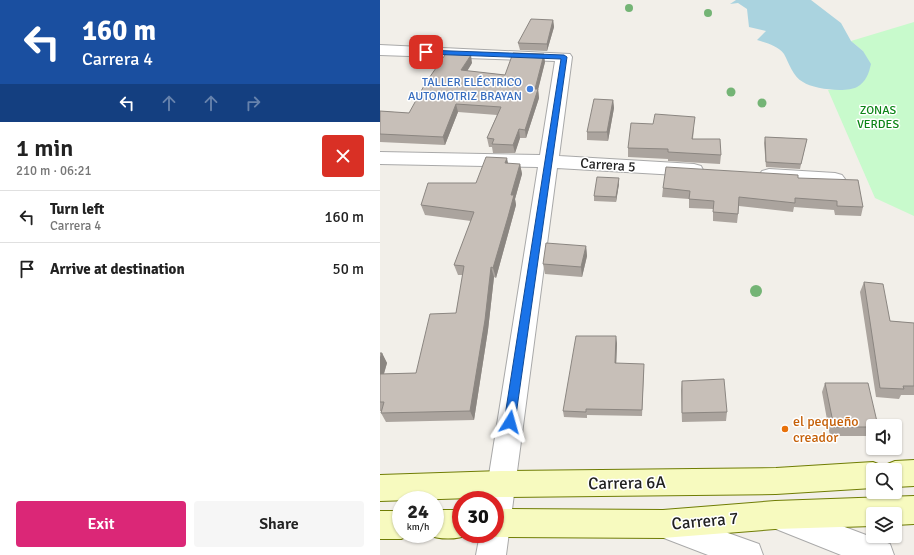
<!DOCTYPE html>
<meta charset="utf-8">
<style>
body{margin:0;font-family:Signika,sans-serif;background:#f6f6f6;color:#222;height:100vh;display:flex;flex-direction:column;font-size:15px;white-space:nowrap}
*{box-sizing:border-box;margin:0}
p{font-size:13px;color:#767676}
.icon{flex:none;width:22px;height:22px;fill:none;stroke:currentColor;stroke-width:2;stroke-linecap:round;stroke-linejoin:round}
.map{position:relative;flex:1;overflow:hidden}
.drawer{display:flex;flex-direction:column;background:#fff;width:380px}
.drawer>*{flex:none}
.guide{background:#1a4fa0;color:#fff;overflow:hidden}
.controls{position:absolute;left:486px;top:419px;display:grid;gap:8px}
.controls a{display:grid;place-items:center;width:36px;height:36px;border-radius:4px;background:#fff;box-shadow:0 1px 3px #0004;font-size:20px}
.speed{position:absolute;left:12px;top:491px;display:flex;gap:8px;font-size:20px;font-weight:700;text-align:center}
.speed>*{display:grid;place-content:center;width:52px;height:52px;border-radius:50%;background:#fff;box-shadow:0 1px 3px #0004;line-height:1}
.speed small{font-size:10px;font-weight:400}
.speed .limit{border:6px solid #d22;background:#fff;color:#111}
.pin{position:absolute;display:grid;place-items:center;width:34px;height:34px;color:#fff;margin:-17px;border-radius:8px;box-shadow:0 2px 6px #0006}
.me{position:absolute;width:44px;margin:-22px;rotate:8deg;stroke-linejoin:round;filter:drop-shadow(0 0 3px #0008)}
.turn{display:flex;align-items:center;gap:14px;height:84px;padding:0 16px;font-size:18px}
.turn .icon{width:52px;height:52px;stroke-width:2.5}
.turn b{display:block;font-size:28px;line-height:34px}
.lanes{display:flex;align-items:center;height:38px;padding:0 16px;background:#0003;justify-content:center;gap:20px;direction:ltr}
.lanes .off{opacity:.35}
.round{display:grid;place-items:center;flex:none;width:42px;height:42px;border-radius:4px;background:#f6f6f6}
.summary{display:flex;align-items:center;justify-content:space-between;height:68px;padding:0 16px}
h1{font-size:24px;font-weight:600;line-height:30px}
.primary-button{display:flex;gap:8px;margin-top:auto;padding:8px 16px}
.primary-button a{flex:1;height:46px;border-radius:4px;background:#db2777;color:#fff;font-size:16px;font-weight:600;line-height:46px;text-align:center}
.primary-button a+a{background:#f6f6f6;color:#222}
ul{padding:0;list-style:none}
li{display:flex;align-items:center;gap:12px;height:52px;padding:0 16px;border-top:1px solid #e0e0e0}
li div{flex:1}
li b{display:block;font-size:15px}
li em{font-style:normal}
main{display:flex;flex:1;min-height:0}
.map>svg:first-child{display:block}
</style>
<main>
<section class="drawer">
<div class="guide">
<div class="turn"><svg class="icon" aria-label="left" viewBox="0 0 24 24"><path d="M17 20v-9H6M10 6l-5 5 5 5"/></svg><div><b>160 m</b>Carrera 4</div></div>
<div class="lanes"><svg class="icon" aria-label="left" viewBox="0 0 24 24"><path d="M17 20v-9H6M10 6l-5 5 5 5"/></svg><svg class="icon off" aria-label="ahead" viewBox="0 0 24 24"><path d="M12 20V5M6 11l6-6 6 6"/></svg><svg class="icon off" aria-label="ahead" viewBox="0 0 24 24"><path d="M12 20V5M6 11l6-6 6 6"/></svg><svg class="icon off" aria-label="right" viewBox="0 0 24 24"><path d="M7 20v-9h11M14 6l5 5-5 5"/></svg></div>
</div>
<div class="summary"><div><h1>1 min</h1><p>210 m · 06:21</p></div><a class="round" style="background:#d93025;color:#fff"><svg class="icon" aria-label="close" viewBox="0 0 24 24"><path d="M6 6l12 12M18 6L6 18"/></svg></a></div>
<ul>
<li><svg class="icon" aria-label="left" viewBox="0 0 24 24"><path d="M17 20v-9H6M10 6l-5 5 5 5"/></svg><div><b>Turn left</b><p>Carrera 4</p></div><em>160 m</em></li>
<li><svg class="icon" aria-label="arrive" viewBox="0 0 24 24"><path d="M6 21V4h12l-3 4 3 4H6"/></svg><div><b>Arrive at destination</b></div><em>50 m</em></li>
</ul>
<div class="primary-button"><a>Exit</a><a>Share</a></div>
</section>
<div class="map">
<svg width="534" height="555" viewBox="0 0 534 555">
<rect width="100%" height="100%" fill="#f2efe9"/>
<path fill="#c8facc" d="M534 22V216L495 198 448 90 476 87 483 51 471 41Z"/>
<path fill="#aad3df" d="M356 0H431L461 23 471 41 483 51 491 64C489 73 486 82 477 87 466 93 433 89 423 82 413 77 409 63 404 54 398 46 386 43 377 40L386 31 369 27 367 9 358 3 350 4Z"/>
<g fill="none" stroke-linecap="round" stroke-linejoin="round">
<g stroke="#a9a9a9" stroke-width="2">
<path id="minor" d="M0 45 190 54 192 57 179 156 314 164 321 166 323 170 321 174 314 176 177 168 126 555H96L100 534H115V500H105L158 167 0 164V152L160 155 175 61 0 55Z
M389 169 455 173 462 175 465 179 462 183 455 185 389 181 382 179 379 175 382 171Z"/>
</g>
<g stroke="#a9a9a9" stroke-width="2">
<path id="tertiary" d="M401 503 510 544 514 555H461L391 527 387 517 391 507Z
M286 511 379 544 383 555H328L276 535 271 525 276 515Z"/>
</g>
<g stroke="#707d05" stroke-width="2">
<path id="secondary" d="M534 460V486L515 487V470H493V488L396 494 121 497 0 501V475L121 471 396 468 493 462 503 466 504 468 505 465 515 461Z
M534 496V524L515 525V514H493V526L395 529 283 538 115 537 107 534H115V509L283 510 395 501Z
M55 510H81V534H91C76 540 60 540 45 534H55Z
M0 511H21V534H32L31 535 21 539H0Z"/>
</g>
<use href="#minor" fill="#fff" fill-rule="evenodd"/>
<use href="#tertiary" fill="#fff" fill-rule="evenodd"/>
<use href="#secondary" fill="#f7fabf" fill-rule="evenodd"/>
</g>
<g fill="#74b475">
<circle cx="249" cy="8" r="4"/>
<circle cx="328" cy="13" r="4"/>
<circle cx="351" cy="92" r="4.5"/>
<circle cx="382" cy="103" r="4.5"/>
<circle cx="376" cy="291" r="6"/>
</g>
<path fill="#aba49e" d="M173 20 174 27 167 51 140 50 138 43Z
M165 62 158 89 159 98 146 138H140L135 153H113L112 147H109L107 138 117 115 78 112 65 145 0 142V111L29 113 92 63 87 71 125 75Z
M233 100 234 108 228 141 207 140V132Z
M314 127 313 139 341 155 340 164 288 161V159L248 157V148Z
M385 137 427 139 420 169 386 167 384 143Z
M128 164H140L142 174 135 199 136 205 130 227 116 278 114 277 108 330 94 420 6 422 1 413V411H0V353H2L7 363 4 374 36 373 76 313 83 275H78L74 265 91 221 45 215 41 205 96 183Z
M418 178 483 207 481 216 455 215 454 210 414 207 413 212 359 206 357 223 333 221V209L309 208V199L282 197 283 188Z
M239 184 236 202 214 201V196Z
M206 246 207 256 202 277 165 274 163 264Z
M484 282 510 321 534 323V395H521L519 399 496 397 480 292Z
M237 343 236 363 264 370 262 416 207 415V418L184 417 183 411Z
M302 381 347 412 346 421 302 422 301 390Z
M445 383 493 426V436H450L442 392Z"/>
<path fill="#8b8681" d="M173 20 174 27 167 51V44Z
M164 54 165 62 157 94 158 89 159 98 146 138 145 130Z
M91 55 92 63 83 78 81 70Z
M233 100 234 108 228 141 227 132Z
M76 104 78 112 65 145 63 137Z
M139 129 140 138 135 153 133 145Z
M127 158 129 168 125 163Z
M140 164 142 174 135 199 136 205 130 227 116 278 113 268 131 195Z
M239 178V184L236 202V197Z
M206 246 207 256 202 277 201 267Z
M111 267 114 277 108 330 94 420 90 411Z
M236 336 237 343 236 370 235 363Z
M2 353 7 363 1 383 0 382V359Z"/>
<path fill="#c7bfb8" stroke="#8b8681" d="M151 19 173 20 167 44 138 43Z
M67 52 91 55 81 70 125 75 133 53 164 54 155 89H158L145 130 139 129 133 145 112 144 114 139 107 138 121 107 76 104 63 137 0 134V111L29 113 45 84Z
M214 99 233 100 227 132H207Z
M275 114 315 117 312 139H340L341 155 288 152V149L248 148 251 123 273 124Z
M385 137 427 139 421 164 386 162Z
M106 157 127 158 125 163 140 164 131 195H134L128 217 113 268 111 267 105 320 90 411 1 413 4 402H0V374L36 373 50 314 76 313 84 266 74 265 94 212 41 205 48 183H96Z
M286 167 418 175V178L478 180 483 207 457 206V201L415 198V203L359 197 358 214 333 212 334 201 309 199 310 191 283 188Z
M217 177 239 178 236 197 214 196Z
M166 243 206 246 201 267 163 264Z
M484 282 503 284 510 321 534 323V386H523L524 389 500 388Z
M196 336H236L235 363 264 364 262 410 206 409V412L183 411Z
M0 353H2L0 359Z
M344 379 347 412 302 413V381Z
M445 383H488L498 426H493V427H454Z"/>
<path fill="#1a73e8" stroke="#114b97" d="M44 50 184 55 187 57 135 422 133 426 130 427 126 426 124 422 181 59 46 54 43 52Z"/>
<circle fill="#3f7fe0" stroke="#fff" stroke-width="1.5" cx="150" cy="89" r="4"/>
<circle fill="#e8710a" stroke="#fff" stroke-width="1.5" cx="405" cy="429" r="4"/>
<g text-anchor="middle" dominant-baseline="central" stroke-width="3" stroke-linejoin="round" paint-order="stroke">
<g font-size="12" fill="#366cbe" stroke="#fff" text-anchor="end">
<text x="142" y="82">TALLER ELÉCTRICO<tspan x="142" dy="14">AUTOMOTRIZ BRAYAN</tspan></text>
</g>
<g font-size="12" fill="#0c8416" stroke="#fff">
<text x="498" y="110">ZONAS<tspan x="498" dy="14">VERDES</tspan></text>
</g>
<g font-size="14" fill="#222" stroke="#fff">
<text transform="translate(228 165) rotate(4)">Carrera 5</text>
</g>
<g font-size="14" fill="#c56008" stroke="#fff" text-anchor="start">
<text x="413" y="421">el pequeño<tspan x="413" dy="16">creador</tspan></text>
</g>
<g font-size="17" fill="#222" stroke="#fff">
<text transform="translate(247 483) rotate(-1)">Carrera 6A</text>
<text transform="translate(325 521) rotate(-5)">Carrera 7</text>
</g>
</g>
</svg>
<div class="controls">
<a><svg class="icon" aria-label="sound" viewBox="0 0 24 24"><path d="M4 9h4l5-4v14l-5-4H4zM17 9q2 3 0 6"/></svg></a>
<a><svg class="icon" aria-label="search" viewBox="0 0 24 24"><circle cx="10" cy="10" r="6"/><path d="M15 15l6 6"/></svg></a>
<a><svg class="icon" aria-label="layers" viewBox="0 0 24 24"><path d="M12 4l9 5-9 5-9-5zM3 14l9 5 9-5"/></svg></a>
</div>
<div class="speed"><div>24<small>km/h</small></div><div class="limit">30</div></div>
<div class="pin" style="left:46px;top:52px;background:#d93025"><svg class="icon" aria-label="arrive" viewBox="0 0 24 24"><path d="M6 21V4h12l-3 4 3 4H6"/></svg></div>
<svg class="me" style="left:130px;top:422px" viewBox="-20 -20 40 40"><path d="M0-17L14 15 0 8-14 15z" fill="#1a73e8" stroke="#fff" stroke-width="4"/></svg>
</div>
</main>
